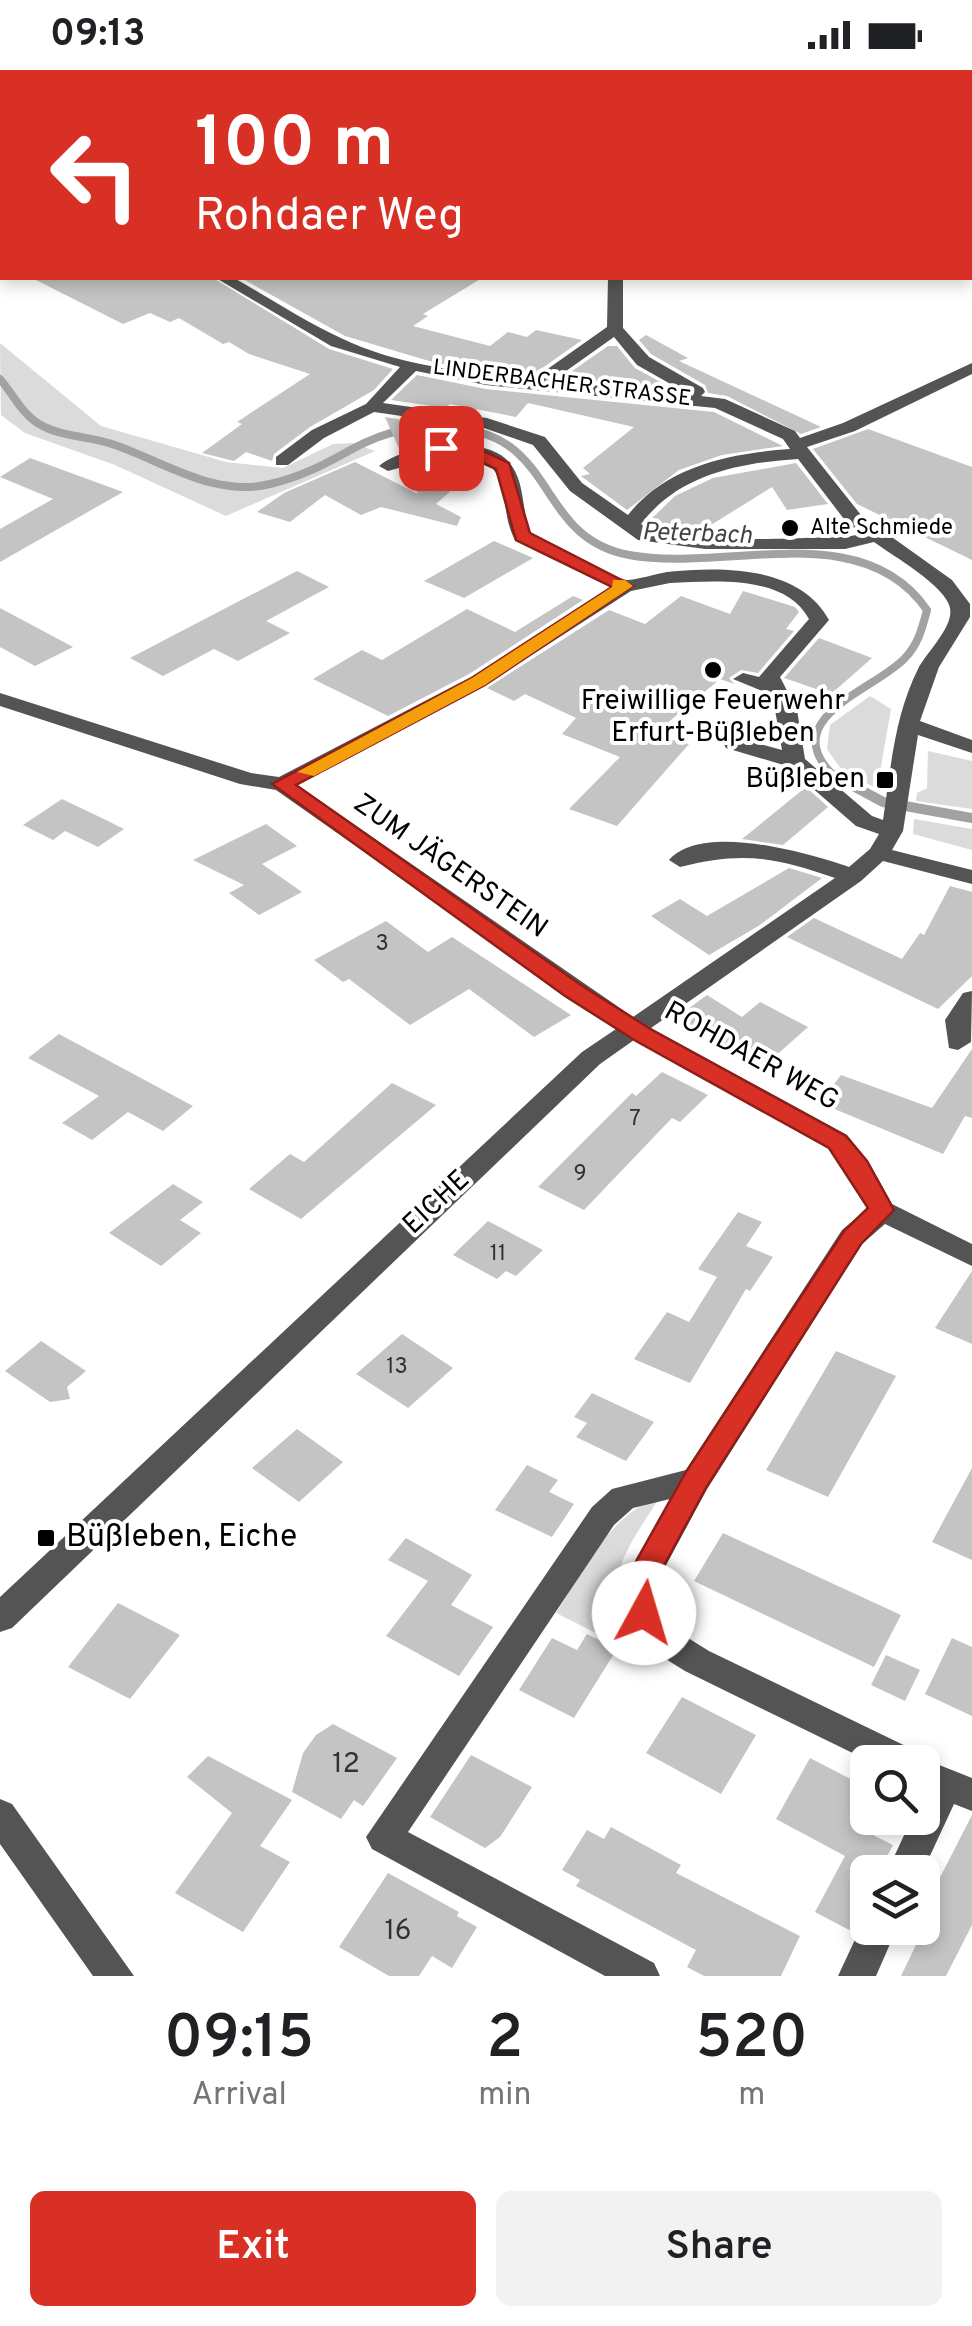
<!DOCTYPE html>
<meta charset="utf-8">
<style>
body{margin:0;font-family:Overpass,sans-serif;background:#f2f2f2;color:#202124;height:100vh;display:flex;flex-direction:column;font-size:38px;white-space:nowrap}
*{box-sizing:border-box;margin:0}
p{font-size:32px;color:#757577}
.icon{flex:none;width:55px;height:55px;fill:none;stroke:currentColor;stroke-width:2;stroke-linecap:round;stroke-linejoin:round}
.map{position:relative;height:1906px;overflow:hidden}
.details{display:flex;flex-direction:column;background:#fff;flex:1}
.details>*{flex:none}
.banner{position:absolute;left:0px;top:0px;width:972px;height:210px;box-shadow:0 5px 15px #0003;background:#d93025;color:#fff;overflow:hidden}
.tools{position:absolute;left:850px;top:1675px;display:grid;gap:20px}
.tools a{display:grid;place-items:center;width:90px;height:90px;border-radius:15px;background:#fff;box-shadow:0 5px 15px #0003;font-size:50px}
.pin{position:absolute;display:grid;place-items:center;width:85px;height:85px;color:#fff;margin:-42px;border-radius:20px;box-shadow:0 5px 15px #0006}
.me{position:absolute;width:110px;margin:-55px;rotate:6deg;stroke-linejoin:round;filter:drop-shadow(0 0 8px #0008)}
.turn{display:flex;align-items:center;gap:35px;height:210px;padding:0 30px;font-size:45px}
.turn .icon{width:130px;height:130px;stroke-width:2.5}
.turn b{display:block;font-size:70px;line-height:85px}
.eta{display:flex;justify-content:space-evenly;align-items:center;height:170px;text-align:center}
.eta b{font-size:60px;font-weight:600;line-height:70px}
.primary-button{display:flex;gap:20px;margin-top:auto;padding:20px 30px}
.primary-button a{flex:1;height:115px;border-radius:15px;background:#d93025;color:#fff;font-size:40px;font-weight:600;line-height:115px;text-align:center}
.primary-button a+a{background:#f2f2f2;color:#202124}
.status{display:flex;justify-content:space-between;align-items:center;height:70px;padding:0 50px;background:#fff;direction:ltr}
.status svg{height:28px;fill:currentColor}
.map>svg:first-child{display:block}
</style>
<div class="status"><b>09:13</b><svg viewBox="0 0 49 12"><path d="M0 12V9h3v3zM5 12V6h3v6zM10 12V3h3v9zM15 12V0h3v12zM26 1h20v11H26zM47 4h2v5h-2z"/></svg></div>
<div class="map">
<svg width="972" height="1906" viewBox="0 0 972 1906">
<rect width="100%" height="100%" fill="#fff"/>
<path fill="#dbdbdb" d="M0 273 101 356 226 392 283 398 333 374 353 373 375 381 226 446 115 395 25 363 1 345Z
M870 626 891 639 877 719 841 699 827 679 830 655Z
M928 681 972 691V739L916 731 917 723 927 718Z
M914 749 972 759V780L913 764Z
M660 1427C622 1486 591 1524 644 1587L556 1543C586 1497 608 1446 660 1427Z"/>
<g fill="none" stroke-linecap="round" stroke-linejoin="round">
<path stroke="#a2a2a2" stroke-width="6" d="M380 2 391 0"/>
<path stroke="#a2a2a2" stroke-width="8" d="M0 309C13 324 22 344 39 354 61 367 88 366 112 374 163 391 214 428 270 414 349 396 366 347 463 359 557 371 538 468 629 485 724 503 862 445 927 540 922 559 918 575 904 589 873 621 773 649 836 708"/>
<path stroke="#a2a2a2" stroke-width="10" d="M833 705 883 732 972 748"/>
</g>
<path fill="#c4c4c4" d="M32 208H213L329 279 393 299 374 320 310 357 274 384 272 391 246 382 234 391 202 383 242 354 237 352 310 304 249 284 229 272 223 274 179 248 170 252 150 243 123 254Z
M241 208H482L423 244 428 246 413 256 490 276 508 262 527 267 536 260 582 270 531 306 436 293 345 266Z
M646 265 688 288 679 291 821 357 801 364 727 326 708 323 705 315 651 284 639 270Z
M608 276H617L635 298 673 319 562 308Z
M417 305 486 319 714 342 783 376 722 385 679 400 627 440 581 406 590 404 583 398 634 357 528 333 516 347 450 334 445 338 391 330Z
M385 347 428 354 421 360 427 374 400 381Z
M868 359 972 397V490L857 434 813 379Z
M30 388 123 422 0 492V459L53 429 0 407Z
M355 392 418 424 408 400 435 392 471 403 436 434 461 447 457 456 381 437 361 445 325 425 290 452 257 442 284 423Z
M796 393 828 434 787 440 772 417 698 463 647 453 675 426 713 408Z
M494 471 533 488 464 528 424 511Z
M297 501 329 517 266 551 290 563 238 591 214 579 163 606 130 588Z
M743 521 795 537 799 542 786 559 794 561 758 603 741 600 729 608 734 614 720 609 653 665 689 674 617 756 569 739 620 687 562 664 576 648 525 624 514 631 487 618 609 540 645 554 681 526 730 544Z
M573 526 583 530 469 604 388 646 313 609 362 580 382 590 467 539 515 562Z
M0 538 73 577 35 596 0 577Z
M819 568 872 588 831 624 784 608Z
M806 717 828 737 783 775 742 769Z
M62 729 110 752 124 759 98 777 65 761 53 770 23 755Z
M266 754 297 776 262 794 302 822 259 845 229 823 244 815 193 790Z
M789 798 822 808 760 855 709 885 651 846 680 829 707 846Z
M950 816 972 822V906L938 939 787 867 814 848 902 889 920 863 924 865Z
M386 851 428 882 452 867 571 945 534 967 469 919 410 955 349 909 343 912 314 890Z
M707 925 742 947 760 932 808 957 763 997 677 947Z
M59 964 193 1036 163 1061 128 1042 92 1070 62 1053 99 1026 28 988Z
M972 979V1048L965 1046 943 1084 820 1033 841 1005 932 1038Z
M662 1002 708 1025 680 1052 672 1048 584 1140 538 1117 632 1023 636 1026Z
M392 1013 436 1035 301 1149 249 1119 290 1084 304 1092Z
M173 1114 203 1132 180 1150 201 1163 161 1196 109 1163Z
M738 1142 762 1152 746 1176 773 1187 750 1221 746 1219 690 1313 634 1289 667 1242 689 1252 717 1207 698 1199Z
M488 1151 543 1180 516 1206 506 1201 497 1209 453 1185Z
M972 1201V1274L935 1258Z
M402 1264 453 1298 408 1338 356 1304Z
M41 1271 86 1301 67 1317 70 1329 50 1332 5 1301Z
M836 1281 896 1306 828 1427 766 1400Z
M592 1323 654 1352 626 1391 576 1367 587 1353 574 1347Z
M297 1359 343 1392 299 1432 252 1398Z
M527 1395 558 1410 549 1422 574 1434 552 1467 495 1440Z
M972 1398V1490L932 1472Z
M723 1463 901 1545 874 1597 694 1511Z
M406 1468 472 1505 451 1535 493 1557 459 1606 386 1566 428 1511 388 1490Z
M118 1533 180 1565 130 1629 68 1597Z
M587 1564 617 1579 574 1648 519 1620 552 1568 577 1580Z
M952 1568 972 1577V1646L925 1624Z
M886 1585 920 1600 905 1631 871 1615Z
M682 1627 756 1665 721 1724 646 1683Z
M333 1654 397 1688 363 1736 354 1730 341 1749 292 1722 303 1683 316 1665Z
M471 1685 532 1717 500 1767 485 1778 430 1747Z
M208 1686 292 1730 260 1776 290 1792 243 1862 175 1823 232 1743 187 1707Z
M810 1688 868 1718V1748H877L869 1763 893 1775 879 1802H868V1831L853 1862 815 1842 845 1786 776 1749Z
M972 1745V1855L946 1906H901L938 1829 931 1825Z
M611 1757 681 1795 676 1803 800 1866 781 1906H704L687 1897 696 1880 576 1816 580 1810 562 1800 587 1760 604 1769Z
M388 1803 459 1842 457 1846 477 1857 452 1898 432 1886 419 1906H389L339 1877Z"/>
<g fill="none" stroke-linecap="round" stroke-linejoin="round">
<path fill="#545454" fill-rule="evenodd" d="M0 140H2V149H0Z
M216 208H234C270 228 305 252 343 269 399 296 471 303 532 310L607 257 608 208H623V258L649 287 703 318 705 322 701 326 725 329 795 361 800 368 843 353 972 293V304L855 361 807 377 861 445 952 510 970 534V547L939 597 920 651 972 670V683L918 665 903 761 892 780 972 800V814L883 791 861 811 651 958 847 1065 868 1091 892 1134 972 1174V1196L885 1154 862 1174 707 1419 657 1512 660 1540 672 1558 709 1581 916 1681 919 1687 972 1708V1741L954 1734 922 1803 887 1802 912 1748H922V1692H871L685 1601 648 1578 628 1543 625 1511 670 1429 633 1438 614 1455 408 1762 654 1893 660 1906H605L372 1779 366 1767 592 1437 612 1419 686 1400 842 1160 867 1139 848 1103 829 1079 634 970 600 994 12 1558 0 1562V1527L582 982 616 959 276 720 240 714 0 636V623L251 703 279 707 471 607 610 517 515 470C499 441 512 408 481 388H435L388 401 379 396C403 375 481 365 506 389 526 408 521 439 530 463 547 471 615 510 628 510 641 509 654 504 667 502 722 496 800 496 829 550L780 607 797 640 805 689 872 746 883 750C891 698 894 647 918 599 926 583 954 557 950 538 946 516 893 486 874 472L845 479H705L638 470 570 421 533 375 484 358 374 342 324 368 288 395H276V387L312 360 366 334 400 297 331 276ZM614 267 637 295 690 325 552 311ZM416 301 486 315 715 338 783 369 790 379C731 383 666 396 628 445L582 413 545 367 487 348 383 333ZM798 389 847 453 862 464 845 467C801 467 672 477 641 454 679 404 739 393 798 389ZM670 513C714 511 785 504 809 549L759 607 743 603 733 609 767 623 775 640 782 680 734 667 723 673 726 678 787 696 856 756 879 764 870 779 849 797C807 783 703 752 669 790L680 797C742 781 774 787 835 808L633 947 297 715 485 615 631 521Z
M972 921 971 972 958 980 949 978 945 950 963 923Z
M0 1729 12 1734 134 1906H93L0 1774Z
M866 1846 868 1858H897L876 1906H838Z"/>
</g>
<path fill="#d93025" stroke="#8d1f18" stroke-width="2.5" d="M441 373 482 380 509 393 530 463 633 516 485 615 296 715 581 915 652 960 846 1066 867 1091 894 1140 861 1174 706 1418 655 1512 659 1543 654 1552 644 1556 634 1552C627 1538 623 1516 630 1502L686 1402 844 1161 868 1138 829 1078 636 971 565 926 272 714 472 608 612 517 516 470 496 399 472 388 436 382V375Z"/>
<path fill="#f59e0b" d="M613 510H625L633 516 485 615 314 706 297 702 472 608 612 517Z"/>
<g fill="#000" stroke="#fff" stroke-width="4">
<circle cx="790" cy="458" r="10"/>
<circle cx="713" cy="600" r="10"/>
<rect x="875" y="700" width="20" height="20" rx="5"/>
<rect x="36" y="1458" width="20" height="20" rx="5"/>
</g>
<g text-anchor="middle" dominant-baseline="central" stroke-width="8" stroke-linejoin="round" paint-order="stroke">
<g font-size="22" fill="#000" stroke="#fff">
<text transform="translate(562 314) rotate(7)">LINDERBACHER STRASSE</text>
</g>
<g font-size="22" fill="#000" stroke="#fff" text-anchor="start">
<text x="810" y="458">Alte Schmiede</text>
</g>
<g font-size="22" fill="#313131">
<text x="382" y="874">3</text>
<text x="635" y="1049">7</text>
<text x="580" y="1104">9</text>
<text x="498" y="1184">11</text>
<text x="397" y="1297">13</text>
</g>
<g font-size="25" font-style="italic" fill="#434343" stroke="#fff">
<text transform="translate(697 465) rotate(2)">Peterbach</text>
</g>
<g font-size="28" fill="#000" stroke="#fff">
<text x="713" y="632">Freiwillige Feuerwehr<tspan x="713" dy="32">Erfurt-Büßleben</tspan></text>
<text x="865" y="710" text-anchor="end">Büßleben</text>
</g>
<g font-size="28" fill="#000" stroke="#fff">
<text transform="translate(450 797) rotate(35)">ZUM JÄGERSTEIN</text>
<text transform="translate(751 987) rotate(29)">ROHDAER WEG</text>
<text transform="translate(437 1133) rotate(-43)">EICHE</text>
</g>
<g font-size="28" fill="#313131">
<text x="346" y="1695">12</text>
<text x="398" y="1862">16</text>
</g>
<g font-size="32" fill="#000" stroke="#fff" text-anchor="start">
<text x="66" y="1468">Büßleben, Eiche</text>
</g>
</g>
</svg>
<div class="tools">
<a><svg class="icon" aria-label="search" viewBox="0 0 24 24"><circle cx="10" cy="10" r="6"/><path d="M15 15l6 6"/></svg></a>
<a><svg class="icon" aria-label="layers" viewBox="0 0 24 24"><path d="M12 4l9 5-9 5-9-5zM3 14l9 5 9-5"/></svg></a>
</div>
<div class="pin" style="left:441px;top:378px;background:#d93025"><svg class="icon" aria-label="arrive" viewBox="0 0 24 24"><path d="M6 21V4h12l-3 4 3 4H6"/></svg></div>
<svg class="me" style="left:644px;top:1543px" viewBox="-20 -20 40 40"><circle r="19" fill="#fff"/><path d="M0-13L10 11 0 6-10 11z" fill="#d93025"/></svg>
<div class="banner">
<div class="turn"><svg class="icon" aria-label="left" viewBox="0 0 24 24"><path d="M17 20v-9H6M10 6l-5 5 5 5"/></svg><div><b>100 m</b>Rohdaer Weg</div></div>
</div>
</div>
<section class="details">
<div class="eta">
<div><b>09:15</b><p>Arrival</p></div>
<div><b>2</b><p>min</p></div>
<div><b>520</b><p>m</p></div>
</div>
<div class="primary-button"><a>Exit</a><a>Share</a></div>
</section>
